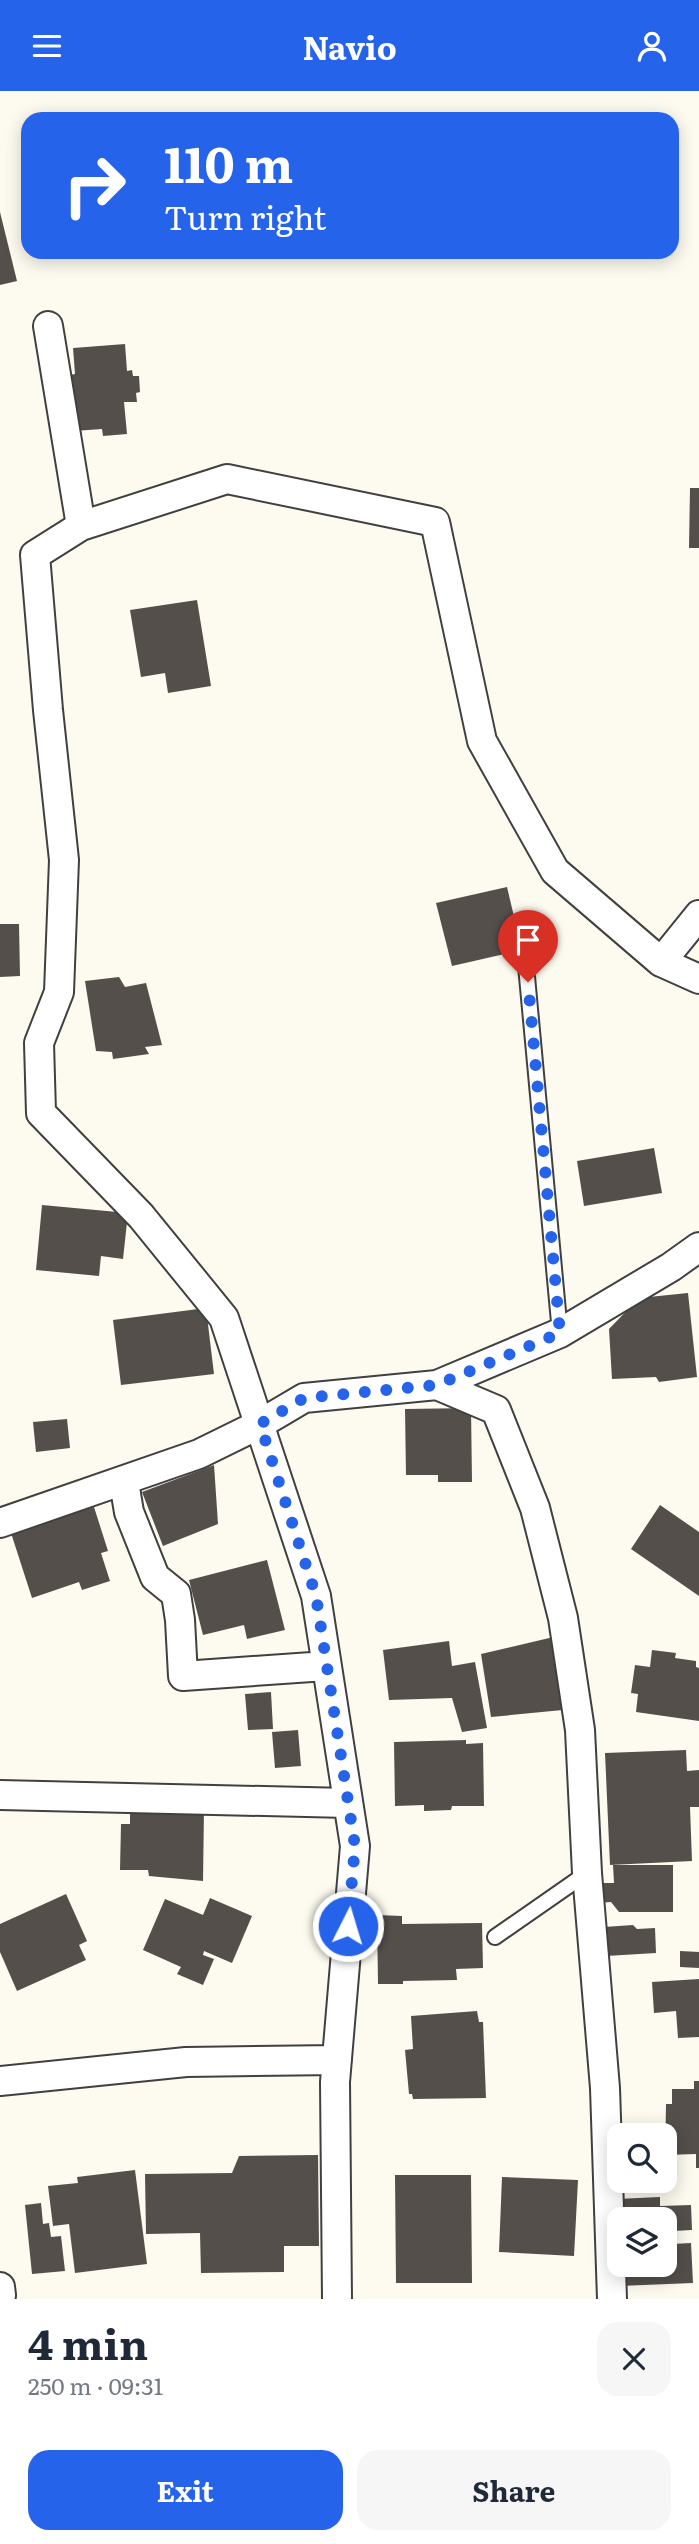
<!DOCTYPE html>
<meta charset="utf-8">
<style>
body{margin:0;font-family:Literata,serif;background:#f6f6f7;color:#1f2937;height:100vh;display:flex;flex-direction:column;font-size:26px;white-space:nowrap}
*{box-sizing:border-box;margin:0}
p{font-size:23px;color:#747a83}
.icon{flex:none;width:38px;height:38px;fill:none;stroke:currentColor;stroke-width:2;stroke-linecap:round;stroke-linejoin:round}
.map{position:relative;height:2208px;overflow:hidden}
.sheet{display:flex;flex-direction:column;background:#fff;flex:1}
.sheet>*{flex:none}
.hud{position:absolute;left:21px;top:21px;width:658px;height:147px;border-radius:21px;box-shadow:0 4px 18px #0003;background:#2563eb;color:#fff;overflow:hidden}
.buttons{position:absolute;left:607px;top:2032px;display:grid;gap:14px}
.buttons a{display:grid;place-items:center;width:70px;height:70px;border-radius:14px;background:#fff;box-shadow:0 4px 18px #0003;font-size:35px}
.pin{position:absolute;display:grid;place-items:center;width:60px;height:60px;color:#fff;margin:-72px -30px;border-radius:50% 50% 50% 0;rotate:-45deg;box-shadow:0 0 7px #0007}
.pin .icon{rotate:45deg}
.me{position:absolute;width:77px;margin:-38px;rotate:5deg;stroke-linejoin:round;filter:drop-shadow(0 0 5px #0008)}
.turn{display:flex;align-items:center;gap:24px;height:147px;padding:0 28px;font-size:32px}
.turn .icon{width:91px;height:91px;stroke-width:2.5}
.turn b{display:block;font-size:49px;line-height:60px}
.round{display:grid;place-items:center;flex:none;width:74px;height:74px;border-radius:21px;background:#f6f6f7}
.overview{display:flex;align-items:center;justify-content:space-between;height:119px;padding:0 28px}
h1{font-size:42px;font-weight:700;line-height:52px}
.cta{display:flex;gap:14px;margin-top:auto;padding:14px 28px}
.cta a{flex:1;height:80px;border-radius:21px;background:#2563eb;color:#fff;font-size:28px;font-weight:700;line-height:80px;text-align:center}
.cta a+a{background:#f6f6f7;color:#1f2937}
header{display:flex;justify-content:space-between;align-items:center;height:91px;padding:0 28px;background:#2563eb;color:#fff;font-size:32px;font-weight:700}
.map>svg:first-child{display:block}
</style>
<header><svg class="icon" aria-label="menu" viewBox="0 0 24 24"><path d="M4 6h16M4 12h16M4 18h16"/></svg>Navio<svg class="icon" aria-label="person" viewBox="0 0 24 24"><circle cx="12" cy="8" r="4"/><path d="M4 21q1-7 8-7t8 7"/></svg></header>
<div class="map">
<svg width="699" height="2208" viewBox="0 0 699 2208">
<rect width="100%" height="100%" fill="#fdfbef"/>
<path fill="#544f4b" d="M0 121 17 190 0 194Z
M125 253 127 280 132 279 133 285H139L140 301 136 302 137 311H124L127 343 103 345 102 338 74 340 69 284 75 283 73 257Z
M690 397H699V457H689Z
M197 509 211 595 168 602 165 582 141 586 130 519Z
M507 796 522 859 452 875 436 812Z
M0 833H19L20 885 0 886Z
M119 886 125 896 146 892 162 954 145 956 149 963 113 968 112 961 96 960 85 890Z
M654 1057 662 1102 584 1115 577 1070Z
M42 1114 128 1122 123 1168 101 1165 99 1185 36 1179Z
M688 1202 697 1286 659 1291 656 1286 612 1288 609 1238 639 1207Z
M206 1217 214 1283 121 1294 113 1229Z
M471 1317 472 1391H438V1384H406L405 1318Z
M67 1328 70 1357 36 1361 33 1331Z
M214 1374 218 1433 163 1455 142 1401Z
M660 1414 699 1441V1505L631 1458Z
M94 1416 108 1460 101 1462 110 1490 82 1499 79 1491 32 1507 11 1442Z
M267 1469 285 1539 247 1548 244 1534 203 1544 189 1489Z
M562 1544 573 1618 491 1626 481 1563Z
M449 1550 452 1575 475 1571 487 1637 462 1641 452 1607 389 1609 383 1559Z
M652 1559 676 1562 675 1567 696 1570V1576L699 1577V1630L636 1621 638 1603 631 1602 635 1574 650 1576Z
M271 1601 273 1638 248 1639 245 1603Z
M298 1639 301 1675 275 1677 272 1641Z
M466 1649V1653L483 1652 484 1715H452L451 1719 424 1720V1714L395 1715 394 1651Z
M686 1659 687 1680 699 1679V1716H690L692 1770 610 1774 605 1662Z
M130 1715 204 1717 203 1790 149 1785 148 1779H120L121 1733H130Z
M613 1774H673V1821H619L611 1811 597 1812V1792H614Z
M66 1803 87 1850 79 1854 86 1869 17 1900 0 1861V1833Z
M210 1807 252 1825 232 1872 204 1860 203 1864 214 1868 203 1894 177 1883 181 1876 143 1859 165 1808 203 1824Z
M377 1824 402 1825V1833L482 1832 483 1877 456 1878 457 1889 403 1890V1893H378Z
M633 1834 637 1838 655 1837 656 1862 606 1865 604 1836Z
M680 1860 699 1861V1877L680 1876Z
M699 1888V1946L678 1947 676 1920 654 1922 652 1891Z
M477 1920 479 1931H483L486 2007 413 2008 412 2003H409L405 1959 413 1958 411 1925Z
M694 1990H699V2077H696V2063L665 2064 666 2013H672V1998H694Z
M318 2064 319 2155H284V2181L201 2182 200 2142 146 2143 145 2083 232 2082 239 2065Z
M135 2079 147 2173 75 2182 69 2133 53 2135 48 2095 78 2092 77 2086Z
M395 2084H471L472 2192H396Z
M502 2086 578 2089 574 2165 499 2161Z
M660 2106V2115L691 2114 692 2139 673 2140V2153L691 2152 693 2192 619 2195 618 2174H665V2128H620L616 2108Z
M41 2112 43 2133 49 2132 51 2146 61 2145 65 2180 32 2183 25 2114Z"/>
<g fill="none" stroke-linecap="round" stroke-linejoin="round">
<g stroke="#404040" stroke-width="18">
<path id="lane" d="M525 864 560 1242
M495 1846 587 1782"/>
</g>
<g stroke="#404040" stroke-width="32">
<path id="street" d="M48 235 81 435
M661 871 699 824
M437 1294 560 1242 671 1176 699 1156
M124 1391 129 1421 155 1486 176 1503 180 1529 183 1585 326 1575
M0 1432 199 1363 260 1333 304 1307 437 1294 496 1319 535 1417 563 1527 580 1639 587 1782 605 1997 612 2208
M0 1704 348 1712
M0 1990 186 1971 337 1969
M0 2196 1 2204
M337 2208 335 1991 355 1755 316 1505 224 1227 141 1125 41 1022 39 952 59 901 64 769 48 619 35 464 81 435 227 388 435 431 482 650 555 780 661 871 699 888"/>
</g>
<use href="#lane" stroke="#fff" stroke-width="14"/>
<use href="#street" stroke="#fff" stroke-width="28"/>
</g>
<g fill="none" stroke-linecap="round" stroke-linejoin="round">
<path stroke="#2563eb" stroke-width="12" stroke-dasharray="0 21.6" d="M348 1835 355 1755 316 1505 260 1333 304 1307 437 1294 560 1242 528 891"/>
</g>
</svg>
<div class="buttons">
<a><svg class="icon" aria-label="search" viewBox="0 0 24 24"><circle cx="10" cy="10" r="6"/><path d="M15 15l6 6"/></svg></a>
<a><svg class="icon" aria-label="layers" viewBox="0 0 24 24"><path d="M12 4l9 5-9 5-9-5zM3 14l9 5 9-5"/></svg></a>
</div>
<div class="pin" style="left:528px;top:891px;background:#d93025"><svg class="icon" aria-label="arrive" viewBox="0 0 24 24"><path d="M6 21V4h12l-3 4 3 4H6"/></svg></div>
<svg class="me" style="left:348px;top:1835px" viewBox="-20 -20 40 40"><circle r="17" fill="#2563eb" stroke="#fff" stroke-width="3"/><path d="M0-11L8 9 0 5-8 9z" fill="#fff"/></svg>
<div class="hud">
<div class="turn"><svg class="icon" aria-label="right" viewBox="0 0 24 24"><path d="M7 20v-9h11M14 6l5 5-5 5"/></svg><div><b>110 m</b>Turn right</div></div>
</div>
</div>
<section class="sheet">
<div class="overview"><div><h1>4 min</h1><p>250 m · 09:31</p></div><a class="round"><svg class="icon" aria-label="close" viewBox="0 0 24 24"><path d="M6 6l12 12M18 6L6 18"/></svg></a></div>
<div class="cta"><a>Exit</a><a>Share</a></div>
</section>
